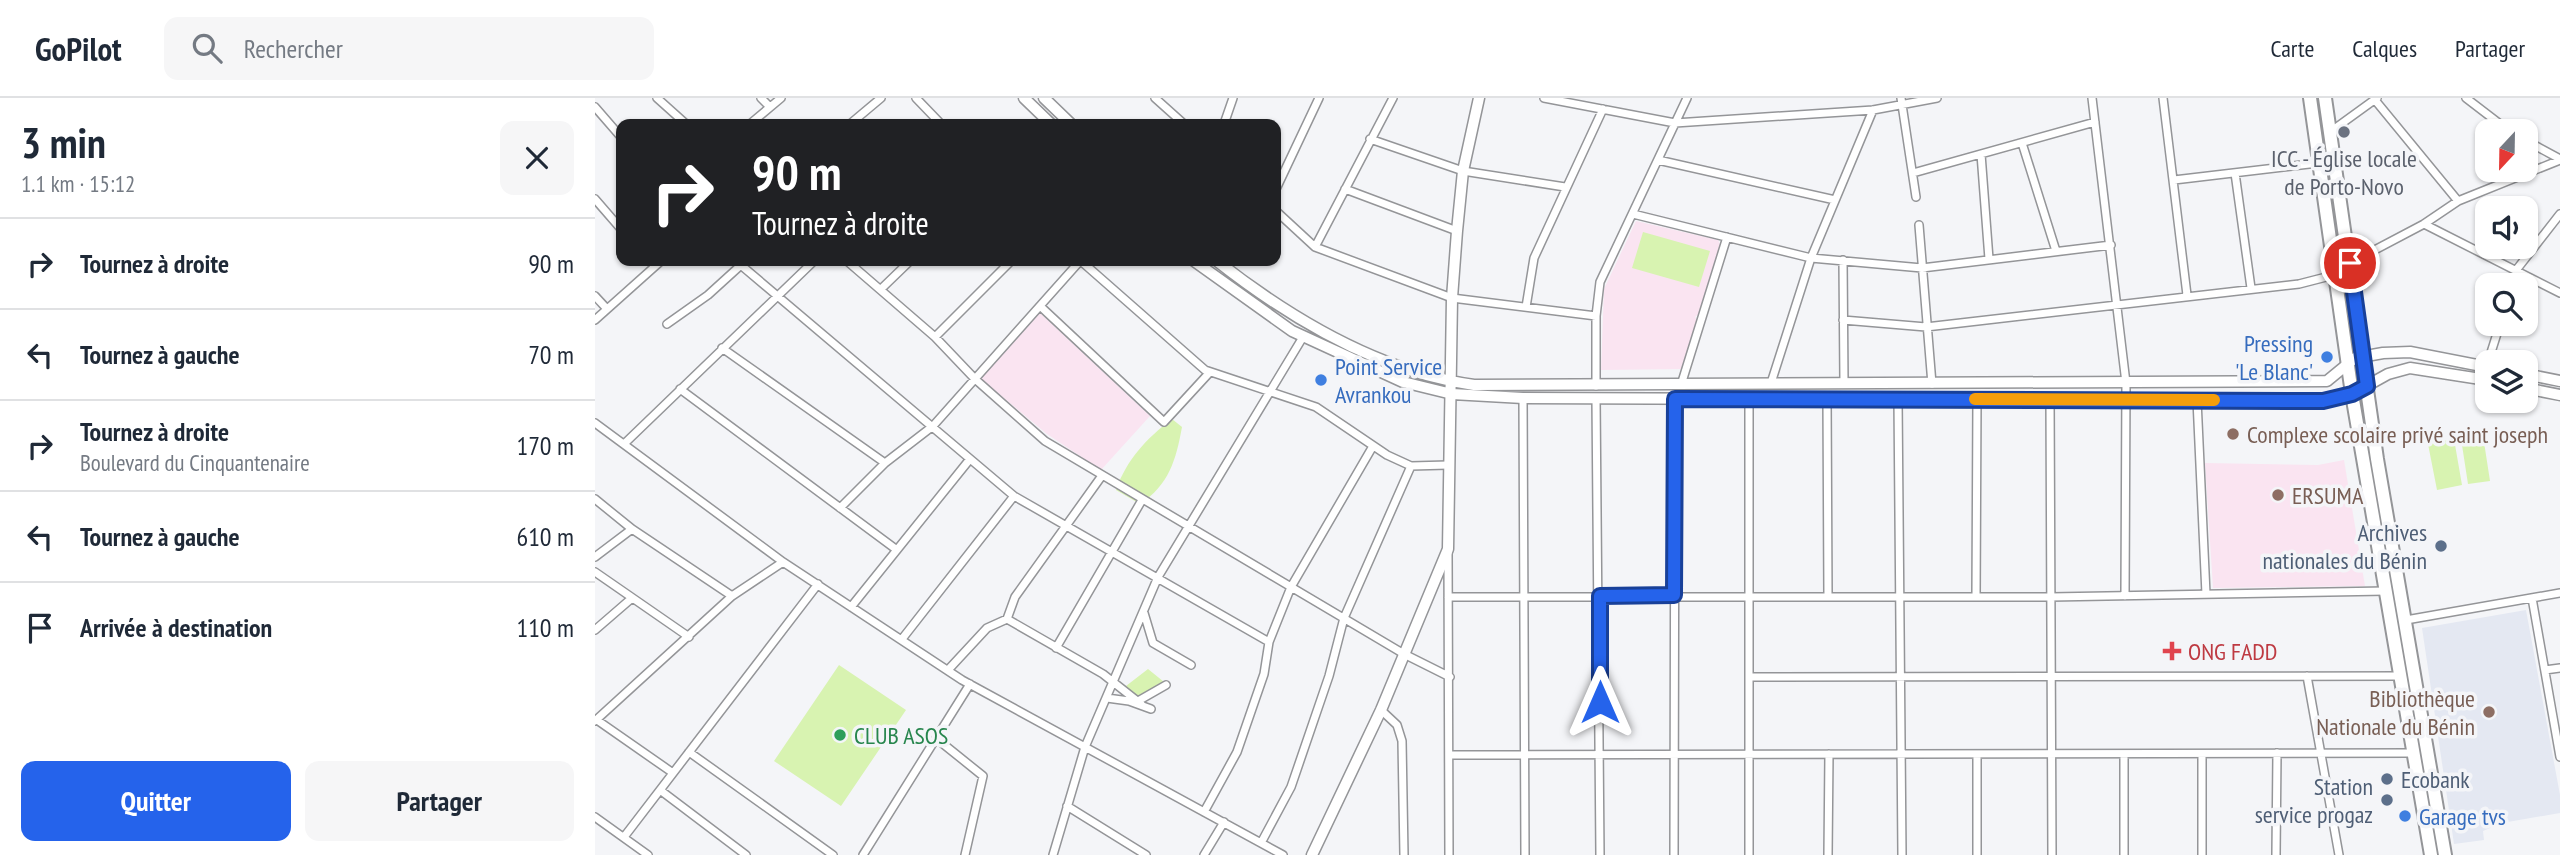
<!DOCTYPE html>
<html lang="fr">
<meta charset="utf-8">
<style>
body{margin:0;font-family:"PT Sans Narrow",sans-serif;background:#f6f6f7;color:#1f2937;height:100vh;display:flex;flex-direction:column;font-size:26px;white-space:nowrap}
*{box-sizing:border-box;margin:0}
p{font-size:23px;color:#747a83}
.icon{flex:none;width:38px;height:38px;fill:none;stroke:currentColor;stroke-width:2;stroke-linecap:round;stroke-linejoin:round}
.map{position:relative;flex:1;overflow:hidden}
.details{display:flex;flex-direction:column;background:#fff;width:595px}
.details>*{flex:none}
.top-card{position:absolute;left:21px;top:21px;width:665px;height:147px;border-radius:14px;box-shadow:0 2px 5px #0004;background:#202124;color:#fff;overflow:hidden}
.needle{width:46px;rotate:202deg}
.tools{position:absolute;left:1880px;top:21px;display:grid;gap:14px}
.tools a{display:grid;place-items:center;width:63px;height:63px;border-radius:14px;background:#fff;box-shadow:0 2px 5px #0004;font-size:35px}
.pin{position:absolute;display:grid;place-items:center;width:60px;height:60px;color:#fff;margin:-30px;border:4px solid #fff;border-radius:50%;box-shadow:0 2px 7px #0007}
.me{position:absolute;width:77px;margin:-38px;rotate:0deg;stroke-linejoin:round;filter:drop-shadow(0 0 5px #0008)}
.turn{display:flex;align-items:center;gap:24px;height:147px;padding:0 21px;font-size:32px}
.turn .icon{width:91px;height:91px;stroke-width:2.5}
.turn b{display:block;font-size:49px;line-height:60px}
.round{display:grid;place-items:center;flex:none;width:74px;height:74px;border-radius:14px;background:#f6f6f7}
.summary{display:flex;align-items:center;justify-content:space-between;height:119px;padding:0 21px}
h1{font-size:42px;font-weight:700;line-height:52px}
.primary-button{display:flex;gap:14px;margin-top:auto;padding:14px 21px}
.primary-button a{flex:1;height:80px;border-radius:14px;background:#2563eb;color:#fff;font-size:28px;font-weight:700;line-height:80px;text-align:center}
.primary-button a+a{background:#f6f6f7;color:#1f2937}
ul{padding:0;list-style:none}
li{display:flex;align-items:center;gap:21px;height:91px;padding:0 21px;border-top:2px solid #e0e1e3}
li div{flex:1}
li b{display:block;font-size:26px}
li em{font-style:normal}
header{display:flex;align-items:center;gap:42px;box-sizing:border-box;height:98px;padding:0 35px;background:#fff;border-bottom:2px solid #e0e1e3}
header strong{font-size:33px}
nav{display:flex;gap:38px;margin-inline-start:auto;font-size:24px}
.search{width:490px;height:63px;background:#f6f6f7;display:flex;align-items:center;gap:18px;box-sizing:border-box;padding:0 24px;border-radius:14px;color:#747a83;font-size:26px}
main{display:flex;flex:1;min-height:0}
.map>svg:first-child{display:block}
</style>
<header>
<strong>GoPilot</strong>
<div class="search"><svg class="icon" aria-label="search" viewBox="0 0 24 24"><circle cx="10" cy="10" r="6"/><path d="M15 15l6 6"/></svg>Rechercher</div>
<nav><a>Carte</a><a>Calques</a><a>Partager</a></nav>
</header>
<main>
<section class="details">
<div class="summary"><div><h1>3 min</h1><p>1.1 km · 15:12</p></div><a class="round"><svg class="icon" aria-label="close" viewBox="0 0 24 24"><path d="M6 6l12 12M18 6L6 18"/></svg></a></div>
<ul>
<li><svg class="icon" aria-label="right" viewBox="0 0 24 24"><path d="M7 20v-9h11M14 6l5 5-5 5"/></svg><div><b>Tournez à droite</b></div><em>90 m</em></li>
<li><svg class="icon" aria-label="left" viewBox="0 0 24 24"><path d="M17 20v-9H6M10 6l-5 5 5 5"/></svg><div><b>Tournez à gauche</b></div><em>70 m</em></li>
<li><svg class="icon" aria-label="right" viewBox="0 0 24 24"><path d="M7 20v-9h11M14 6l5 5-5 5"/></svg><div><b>Tournez à droite</b><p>Boulevard du Cinquantenaire</p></div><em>170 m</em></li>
<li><svg class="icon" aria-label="left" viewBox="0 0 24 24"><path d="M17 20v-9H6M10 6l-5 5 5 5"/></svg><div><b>Tournez à gauche</b></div><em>610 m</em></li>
<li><svg class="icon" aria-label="arrive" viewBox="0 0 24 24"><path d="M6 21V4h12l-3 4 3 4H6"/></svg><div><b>Arrivée à destination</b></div><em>110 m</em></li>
</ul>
<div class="primary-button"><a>Quitter</a><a>Partager</a></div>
</section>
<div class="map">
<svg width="1965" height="757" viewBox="0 0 1965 757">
<rect width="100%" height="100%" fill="#f4f5f8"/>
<path fill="#e4e8f2" d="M1931 512 1965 697V715L1907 725 1888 733 1889 742 1859 746 1827 530Z"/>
<path fill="#fae4f1" d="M1041 123 1123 142 1125 146 1105 215 1100 219 1102 222 1088 271 1006 272 1009 191Z
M445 215 555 318 506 372 452 336 386 281Z
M1749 362 1770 488 1618 490 1610 365 1723 367Z"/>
<path fill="#d8f3b1" d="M1048 134 1115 153 1104 189 1037 170Z
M577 321 587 329C581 362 574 387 545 406L521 392C532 361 551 341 577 321Z
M1859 341 1867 387 1842 392 1833 346Z
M1889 344 1895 383 1873 386 1867 347Z
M244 567 311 612 246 708 179 663Z
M553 571 574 588 545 604 531 588Z"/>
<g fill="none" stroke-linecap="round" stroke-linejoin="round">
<g stroke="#949598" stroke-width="10">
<path id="street" d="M62 0 91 26
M166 0 175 9
M321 0 346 26
M560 0 589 26
M949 0 1080 25 1278 12 1342 0
M1306 0 1321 99
M1497 0 1531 285 1530 498
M1568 0 1592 197
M1871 0 1914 33
M1780 2 1863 103
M0 9 26 39
M155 26 186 0
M255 26 286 0
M629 26 638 0
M1735 34 1782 0
M775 41 868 73 970 89
M1930 42 1965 61
M1427 45 1461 153
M1386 56 1394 161
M1063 62 1240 102
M1318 75 1500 24
M1640 75 1656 190
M1579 82 1723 65
M681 91 724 0
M750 91 862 133
M0 101 26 131
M681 113 720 149 857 200 1001 218
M1038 116 1216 160 1327 170 1516 147
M1829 126 1965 195
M1324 127 1337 286
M720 149 798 0
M1248 162 1249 285
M141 163 419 398 674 544
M252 163 340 239 380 281 450 343 809 556 855 579
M486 163 610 272 721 309 792 357 816 368 853 367
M1755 165 1829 126 1863 103 1965 62
M1917 187 1922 171 1965 116
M286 191 315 163
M0 198 12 211
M445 208 569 324 615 274
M931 209 939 160 1008 11
M0 222 66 163
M1248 222 1331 229 1704 186 1739 177
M72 226 113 197 146 167
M340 239 416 163
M127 250 290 365
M1893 264 1905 226
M1176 285 1216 160 1278 12
M1086 287 1132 139
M1001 288V218L1005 184 1092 0
M85 291 302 452
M928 300 930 757
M1001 300 1005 757
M1232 300 1233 498
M1154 301V757
M1303 301 1307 757
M1455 301 1457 757
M1602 302 1611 496
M0 325 188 464 367 582 688 757
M29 346 219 163
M0 401 37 431 137 498
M245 410 290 365 338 328 485 163
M853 455 854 757
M0 459 37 431
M0 474 94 539
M853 499H1456L1791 493
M1381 499 1382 301
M1937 500 1965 659
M256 509 375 361
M549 515 558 545 596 567
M412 521 508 576 546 606
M1811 522 1965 495
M0 532 37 500
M307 541 419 398
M461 550 547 402
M353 572 392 530 412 521 420 499 506 379
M1950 572 1965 570
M1712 578 1744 757
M1154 579 1806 578
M512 600 534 603 556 611
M543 603 571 587
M786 612 802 627 807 643 809 757
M2 622 78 675
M0 623 137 498 188 464
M342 641 388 678 370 757
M94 654 238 757
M1382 656V757
M1529 656V757
M855 657 1819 655
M65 692 151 757
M472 708 551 757
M609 714 642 654 669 576 674 544 696 489 778 348
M0 719 53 757
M29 739 223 486
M666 745 696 689 734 578 749 520 816 368
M268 757 375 586
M458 757 490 649 563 479 708 239
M609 757 629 724
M1079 757 1080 301
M1233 757 1234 656
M1607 757V656
M1681 757 1682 655"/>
</g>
<g stroke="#949598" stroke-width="13">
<path id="secondary" d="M429 0 456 26
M449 0 476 26
M599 163 697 233 808 284 857 296 928 300 1728 303 1757 296 1793 276 1815 270 1892 282
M622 163C696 221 784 274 879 287L1732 283 1760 260 1788 255 1815 254 1892 269
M1930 276 1965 283
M1930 290 1965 297
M717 757 786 612 853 451 857 200 862 133 868 73 884 0"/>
</g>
<g stroke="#949598" stroke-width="16">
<path id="highway" d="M1715 0 1757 296 1836 757
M1730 0 1782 361 1850 757"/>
</g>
<use href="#street" stroke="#fff" stroke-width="7"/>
<use href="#secondary" stroke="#fff" stroke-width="10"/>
<use href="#highway" stroke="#fff" stroke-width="12"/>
</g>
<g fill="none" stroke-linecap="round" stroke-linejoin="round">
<g stroke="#184099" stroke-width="18">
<path id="route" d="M1005 604V498L1079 497 1080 301 1728 303 1757 296 1772 288 1755 165"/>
</g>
<use href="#route" stroke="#2563eb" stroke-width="12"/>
<path stroke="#f59e0b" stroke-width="12" d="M1380 301 1619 302"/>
</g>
<circle fill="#6b7280" stroke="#f4f5f8" stroke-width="2.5" cx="1749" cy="34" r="7"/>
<g fill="#3f7fe0" stroke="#f4f5f8" stroke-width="2.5">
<circle cx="1732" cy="259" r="7"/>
<circle cx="726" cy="282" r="7"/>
<circle cx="1810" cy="718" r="7"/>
</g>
<g fill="#8d6e63" stroke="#f4f5f8" stroke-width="2.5">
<circle cx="1638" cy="336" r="7"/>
<circle cx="1683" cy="397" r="7"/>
<circle cx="1894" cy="614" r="7"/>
</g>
<g fill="#5c6f8a" stroke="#f4f5f8" stroke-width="2.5">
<circle cx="1846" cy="448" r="7"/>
<circle cx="1792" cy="681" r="7"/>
<circle cx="1792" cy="702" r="7"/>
</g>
<path fill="#e0444e" stroke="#f4f5f8" stroke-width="2.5" d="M1573.5 542.5h7v7h7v7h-7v7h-7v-7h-7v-7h7z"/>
<circle fill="#2e9e5b" stroke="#f4f5f8" stroke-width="2.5" cx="245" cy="637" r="7"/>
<g text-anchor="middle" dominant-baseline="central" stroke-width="7" stroke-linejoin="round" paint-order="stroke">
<g font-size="24" fill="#5b616d" stroke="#f4f5f8">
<text x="1749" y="60">ICC - Église locale<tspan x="1749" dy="28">de Porto-Novo</tspan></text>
</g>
<g font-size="24" fill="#366cbe" stroke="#f4f5f8" text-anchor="start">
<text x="1718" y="245" text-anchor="end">Pressing<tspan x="1718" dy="28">'Le Blanc'</tspan></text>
<text x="740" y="268">Point Service<tspan x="740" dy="28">Avrankou</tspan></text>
<text x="1824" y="718">Garage tvs</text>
</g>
<g font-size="24" fill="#785e54" stroke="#f4f5f8" text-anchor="start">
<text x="1652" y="336">Complexe scolaire privé saint joseph</text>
<text x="1697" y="397">ERSUMA</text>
<text x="1880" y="600" text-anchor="end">Bibliothèque<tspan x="1880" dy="28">Nationale du Bénin</tspan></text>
</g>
<g font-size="24" fill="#4e5e75" stroke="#f4f5f8" text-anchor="end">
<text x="1832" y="434">Archives<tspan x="1832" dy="28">nationales du Bénin</tspan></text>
<text x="1806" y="681" text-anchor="start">Ecobank</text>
<text x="1778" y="688">Station<tspan x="1778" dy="28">service progaz</tspan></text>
</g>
<g font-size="24" fill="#be3a42" stroke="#f4f5f8" text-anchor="start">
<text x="1593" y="553">ONG FADD</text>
</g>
<g font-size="24" fill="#27864d" stroke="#f4f5f8" text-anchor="start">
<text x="259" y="637">CLUB ASOS</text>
</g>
</g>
</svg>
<div class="tools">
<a><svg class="needle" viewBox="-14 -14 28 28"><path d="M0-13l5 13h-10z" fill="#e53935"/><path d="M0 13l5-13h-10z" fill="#747a83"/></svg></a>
<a><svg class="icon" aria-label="sound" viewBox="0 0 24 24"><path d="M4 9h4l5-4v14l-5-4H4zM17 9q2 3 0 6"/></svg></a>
<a><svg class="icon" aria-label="search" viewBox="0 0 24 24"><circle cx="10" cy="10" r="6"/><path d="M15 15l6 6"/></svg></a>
<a><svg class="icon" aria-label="layers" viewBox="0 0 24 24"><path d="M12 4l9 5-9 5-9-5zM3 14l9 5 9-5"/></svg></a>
</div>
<div class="pin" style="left:1755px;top:165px;background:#d93025"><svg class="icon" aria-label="arrive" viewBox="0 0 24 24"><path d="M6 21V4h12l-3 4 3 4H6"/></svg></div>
<svg class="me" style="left:1005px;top:604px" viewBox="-20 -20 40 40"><path d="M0-17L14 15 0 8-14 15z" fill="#2563eb" stroke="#fff" stroke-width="4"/></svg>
<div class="top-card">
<div class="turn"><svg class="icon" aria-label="right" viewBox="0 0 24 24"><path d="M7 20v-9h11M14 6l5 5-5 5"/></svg><div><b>90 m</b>Tournez à droite</div></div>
</div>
</div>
</main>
